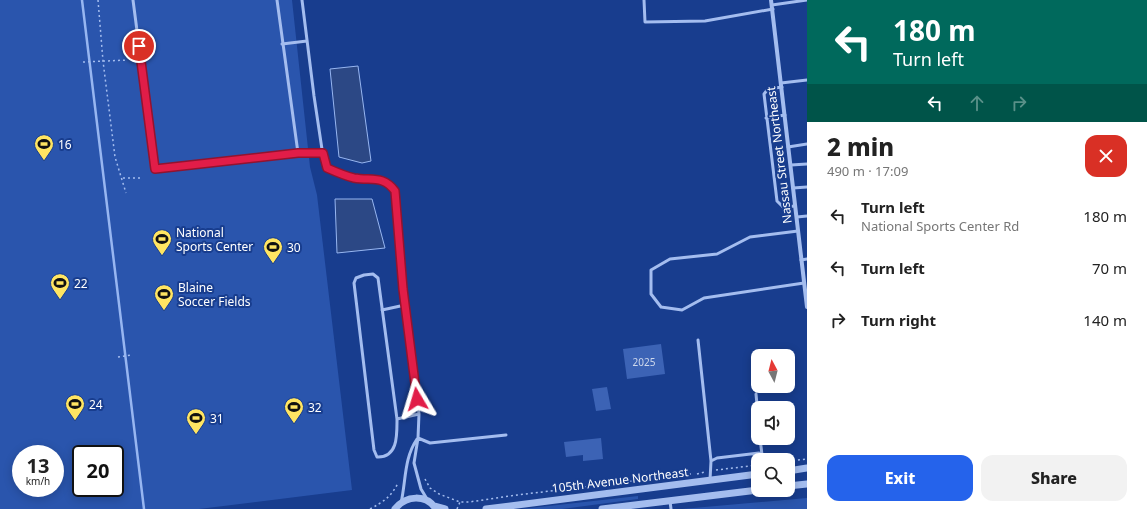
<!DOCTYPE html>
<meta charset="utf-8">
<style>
body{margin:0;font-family:"Noto Sans",sans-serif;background:#f2f2f2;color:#222;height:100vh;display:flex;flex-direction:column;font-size:15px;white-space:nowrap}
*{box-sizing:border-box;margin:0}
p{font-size:13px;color:#767676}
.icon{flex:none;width:22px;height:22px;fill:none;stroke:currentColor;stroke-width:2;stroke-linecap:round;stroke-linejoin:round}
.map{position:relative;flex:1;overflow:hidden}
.side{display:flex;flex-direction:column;background:#fff;width:340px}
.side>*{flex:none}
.top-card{background:#00695c;color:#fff;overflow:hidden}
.needle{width:26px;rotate:353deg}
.fabs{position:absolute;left:751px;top:349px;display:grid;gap:8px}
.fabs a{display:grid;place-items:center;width:44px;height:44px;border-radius:8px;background:#fff;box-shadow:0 2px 10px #0003;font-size:20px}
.speed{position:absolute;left:12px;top:445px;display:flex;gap:8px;font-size:20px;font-weight:700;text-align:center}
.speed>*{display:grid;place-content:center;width:52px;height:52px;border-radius:50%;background:#fff;box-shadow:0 2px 10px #0003;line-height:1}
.speed small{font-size:10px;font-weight:400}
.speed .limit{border:2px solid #111;border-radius:6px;background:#fff;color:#111}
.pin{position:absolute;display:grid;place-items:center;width:34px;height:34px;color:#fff;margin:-17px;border:2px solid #fff;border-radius:50%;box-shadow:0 1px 4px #0007}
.me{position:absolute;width:44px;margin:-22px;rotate:353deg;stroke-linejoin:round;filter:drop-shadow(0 0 3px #0008)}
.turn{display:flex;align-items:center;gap:14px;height:84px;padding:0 20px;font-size:18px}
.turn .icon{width:52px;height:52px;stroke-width:2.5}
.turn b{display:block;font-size:28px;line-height:34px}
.lanes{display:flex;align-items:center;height:38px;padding:0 20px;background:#0003;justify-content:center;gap:20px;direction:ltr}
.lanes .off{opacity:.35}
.round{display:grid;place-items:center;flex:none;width:42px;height:42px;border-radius:12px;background:#f2f2f2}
.head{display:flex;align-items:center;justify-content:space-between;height:68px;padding:0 20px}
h1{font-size:24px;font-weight:800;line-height:30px}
.button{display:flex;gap:8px;margin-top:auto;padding:8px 20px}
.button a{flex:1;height:46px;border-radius:12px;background:#2563eb;color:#fff;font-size:16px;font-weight:800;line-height:46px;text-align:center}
.button a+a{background:#f2f2f2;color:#222}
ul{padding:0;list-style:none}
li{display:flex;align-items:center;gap:12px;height:52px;padding:0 20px}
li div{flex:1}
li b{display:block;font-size:15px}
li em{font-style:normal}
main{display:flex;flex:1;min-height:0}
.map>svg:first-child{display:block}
</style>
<main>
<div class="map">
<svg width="807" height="509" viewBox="0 0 807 509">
<rect width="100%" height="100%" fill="#183d8e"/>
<path fill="#2a55ad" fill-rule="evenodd" d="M0 0H292L310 167 317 195 352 490 199 509H0ZM21 454H55V488H21ZM81 454H115V488H81Z
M638 496V499L562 509H522Z
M807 498V509H682Z"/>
<path fill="#2c4885" stroke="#97b6f1" d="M358 66 371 161 362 163 339 157 330 69Z
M335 199H372L385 248 337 253Z"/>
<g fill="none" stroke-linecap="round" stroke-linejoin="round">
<path stroke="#97b6f1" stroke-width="2.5" d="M82 0 144 509"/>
</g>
<path fill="#3c63b5" d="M661 344 665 374 627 379 623 349Z
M607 387 611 409 596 411 592 389Z
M601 438 603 459 583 461V455L566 457 564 442Z"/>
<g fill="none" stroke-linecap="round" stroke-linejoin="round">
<path stroke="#a4bdef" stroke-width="1.5" stroke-dasharray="2 3" stroke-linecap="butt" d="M98 0 103 61 115 157 126 193
M83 62 128 60
M123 178H142
M118 357 131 355
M788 461 807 459
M716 470 758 465
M697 474 705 472
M425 479 430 488 439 494 460 502H469L517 495 691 474
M370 509C383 502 391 497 398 483
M457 509 460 502"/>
<path stroke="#a4bdef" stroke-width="3" d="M133 0 155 169 298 153H323
M277 0 298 153
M302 0 314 96 323 156 327 168C336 172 345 176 354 178 372 181 383 175 395 191L403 289 419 414 418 438 414 463 421 489 427 499
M644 0 645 22 705 21 773 9
M772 5 807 0
M282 44 307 41
M781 83 807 80
M782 87 768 89 764 94 777 201 783 207 795 206
M766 118 785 115
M788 147 807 144
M791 165 807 164
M793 188 807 187
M797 217 807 216
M798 231 750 237 717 254 670 259 651 270V294L661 307 682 310 704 298 804 283
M801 260 807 259
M382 310 405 305
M698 340 711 461
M756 394 758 415
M397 419 378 278 373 274 364 275 356 278 354 283 374 450 377 457C398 458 397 435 397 419L419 414
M418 438 430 443 506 435
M760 438 762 455
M710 480 711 461 717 458 759 453 762 455 764 460
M670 501 671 509
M401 503C406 481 404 458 417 439"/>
<path stroke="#a4bdef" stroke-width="4" d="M771 0 807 307"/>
<path stroke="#a4bdef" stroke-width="7" d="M788 471 807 468
M788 486 807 484
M434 506 445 509
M395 509C406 495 426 494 436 509
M486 509 758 474
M602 509 758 490"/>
</g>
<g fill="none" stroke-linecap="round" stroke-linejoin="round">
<g stroke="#92132f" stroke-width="10">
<path id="route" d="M139 46 155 169 298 153H323L327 168C336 172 345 176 354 178 372 181 383 175 395 191L403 289 417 399"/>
</g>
<use href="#route" stroke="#e11d48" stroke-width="7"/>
</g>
<defs>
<g id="stadium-pin" transform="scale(1)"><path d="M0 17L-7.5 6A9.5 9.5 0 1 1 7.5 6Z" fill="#ffe562" stroke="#183d8e"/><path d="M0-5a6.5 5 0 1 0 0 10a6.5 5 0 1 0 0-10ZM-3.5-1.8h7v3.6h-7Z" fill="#111"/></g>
</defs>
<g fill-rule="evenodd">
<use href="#stadium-pin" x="44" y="144"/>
<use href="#stadium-pin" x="162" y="239"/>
<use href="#stadium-pin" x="273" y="247"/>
<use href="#stadium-pin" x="60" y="283"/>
<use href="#stadium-pin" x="164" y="294"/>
<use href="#stadium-pin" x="75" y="404"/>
<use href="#stadium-pin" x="294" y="407"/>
<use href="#stadium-pin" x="196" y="418"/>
</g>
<g text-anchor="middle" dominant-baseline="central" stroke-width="4" stroke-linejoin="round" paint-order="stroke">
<g font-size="10" fill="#ced8ec">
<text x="644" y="362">2025</text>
</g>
<g font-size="12" fill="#fff" stroke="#183d8e" text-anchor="start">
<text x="58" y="144">16</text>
<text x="176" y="232">National<tspan x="176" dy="14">Sports Center</tspan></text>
<text x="287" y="247">30</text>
<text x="74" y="283">22</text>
<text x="178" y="287">Blaine<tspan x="178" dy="14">Soccer Fields</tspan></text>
<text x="89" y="404">24</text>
<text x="308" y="407">32</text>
<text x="210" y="418">31</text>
</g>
<g font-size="12" fill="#fff" stroke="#183d8e">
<text transform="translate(779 155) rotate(-97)">Nassau Street Northeast</text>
<text transform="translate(620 480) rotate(-7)">105th Avenue Northeast</text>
</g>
</g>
</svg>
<div class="fabs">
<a><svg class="needle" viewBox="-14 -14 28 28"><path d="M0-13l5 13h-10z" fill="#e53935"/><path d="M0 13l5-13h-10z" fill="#767676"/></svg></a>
<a><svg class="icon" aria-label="sound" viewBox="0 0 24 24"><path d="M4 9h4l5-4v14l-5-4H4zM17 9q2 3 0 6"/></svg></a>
<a><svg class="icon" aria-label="search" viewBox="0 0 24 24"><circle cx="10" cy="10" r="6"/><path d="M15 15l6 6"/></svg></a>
</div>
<div class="speed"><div>13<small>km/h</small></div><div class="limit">20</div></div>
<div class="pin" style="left:139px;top:46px;background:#d93025"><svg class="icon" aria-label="arrive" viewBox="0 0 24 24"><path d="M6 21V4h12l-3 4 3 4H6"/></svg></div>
<svg class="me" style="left:417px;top:399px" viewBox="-20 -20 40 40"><path d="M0-17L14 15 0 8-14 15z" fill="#e11d48" stroke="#fff" stroke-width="4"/></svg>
</div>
<section class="side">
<div class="top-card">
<div class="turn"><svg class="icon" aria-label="left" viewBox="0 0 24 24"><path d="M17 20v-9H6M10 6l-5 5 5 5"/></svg><div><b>180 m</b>Turn left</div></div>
<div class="lanes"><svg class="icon" aria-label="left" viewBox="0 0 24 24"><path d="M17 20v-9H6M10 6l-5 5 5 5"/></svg><svg class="icon off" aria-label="ahead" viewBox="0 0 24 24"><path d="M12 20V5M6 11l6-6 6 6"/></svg><svg class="icon off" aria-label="right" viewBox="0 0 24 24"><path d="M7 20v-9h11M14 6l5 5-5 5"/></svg></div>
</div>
<div class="head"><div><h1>2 min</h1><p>490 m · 17:09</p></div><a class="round" style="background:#d93025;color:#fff"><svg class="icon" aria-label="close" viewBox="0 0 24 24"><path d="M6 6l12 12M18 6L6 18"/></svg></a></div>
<ul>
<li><svg class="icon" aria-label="left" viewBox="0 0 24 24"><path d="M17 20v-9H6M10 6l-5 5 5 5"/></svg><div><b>Turn left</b><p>National Sports Center Rd</p></div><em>180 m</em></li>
<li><svg class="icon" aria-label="left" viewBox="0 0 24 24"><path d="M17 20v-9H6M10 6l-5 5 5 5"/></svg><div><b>Turn left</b></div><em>70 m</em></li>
<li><svg class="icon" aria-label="right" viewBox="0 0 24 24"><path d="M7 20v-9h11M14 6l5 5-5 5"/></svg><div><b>Turn right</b></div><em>140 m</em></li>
</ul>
<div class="button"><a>Exit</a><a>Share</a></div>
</section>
</main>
